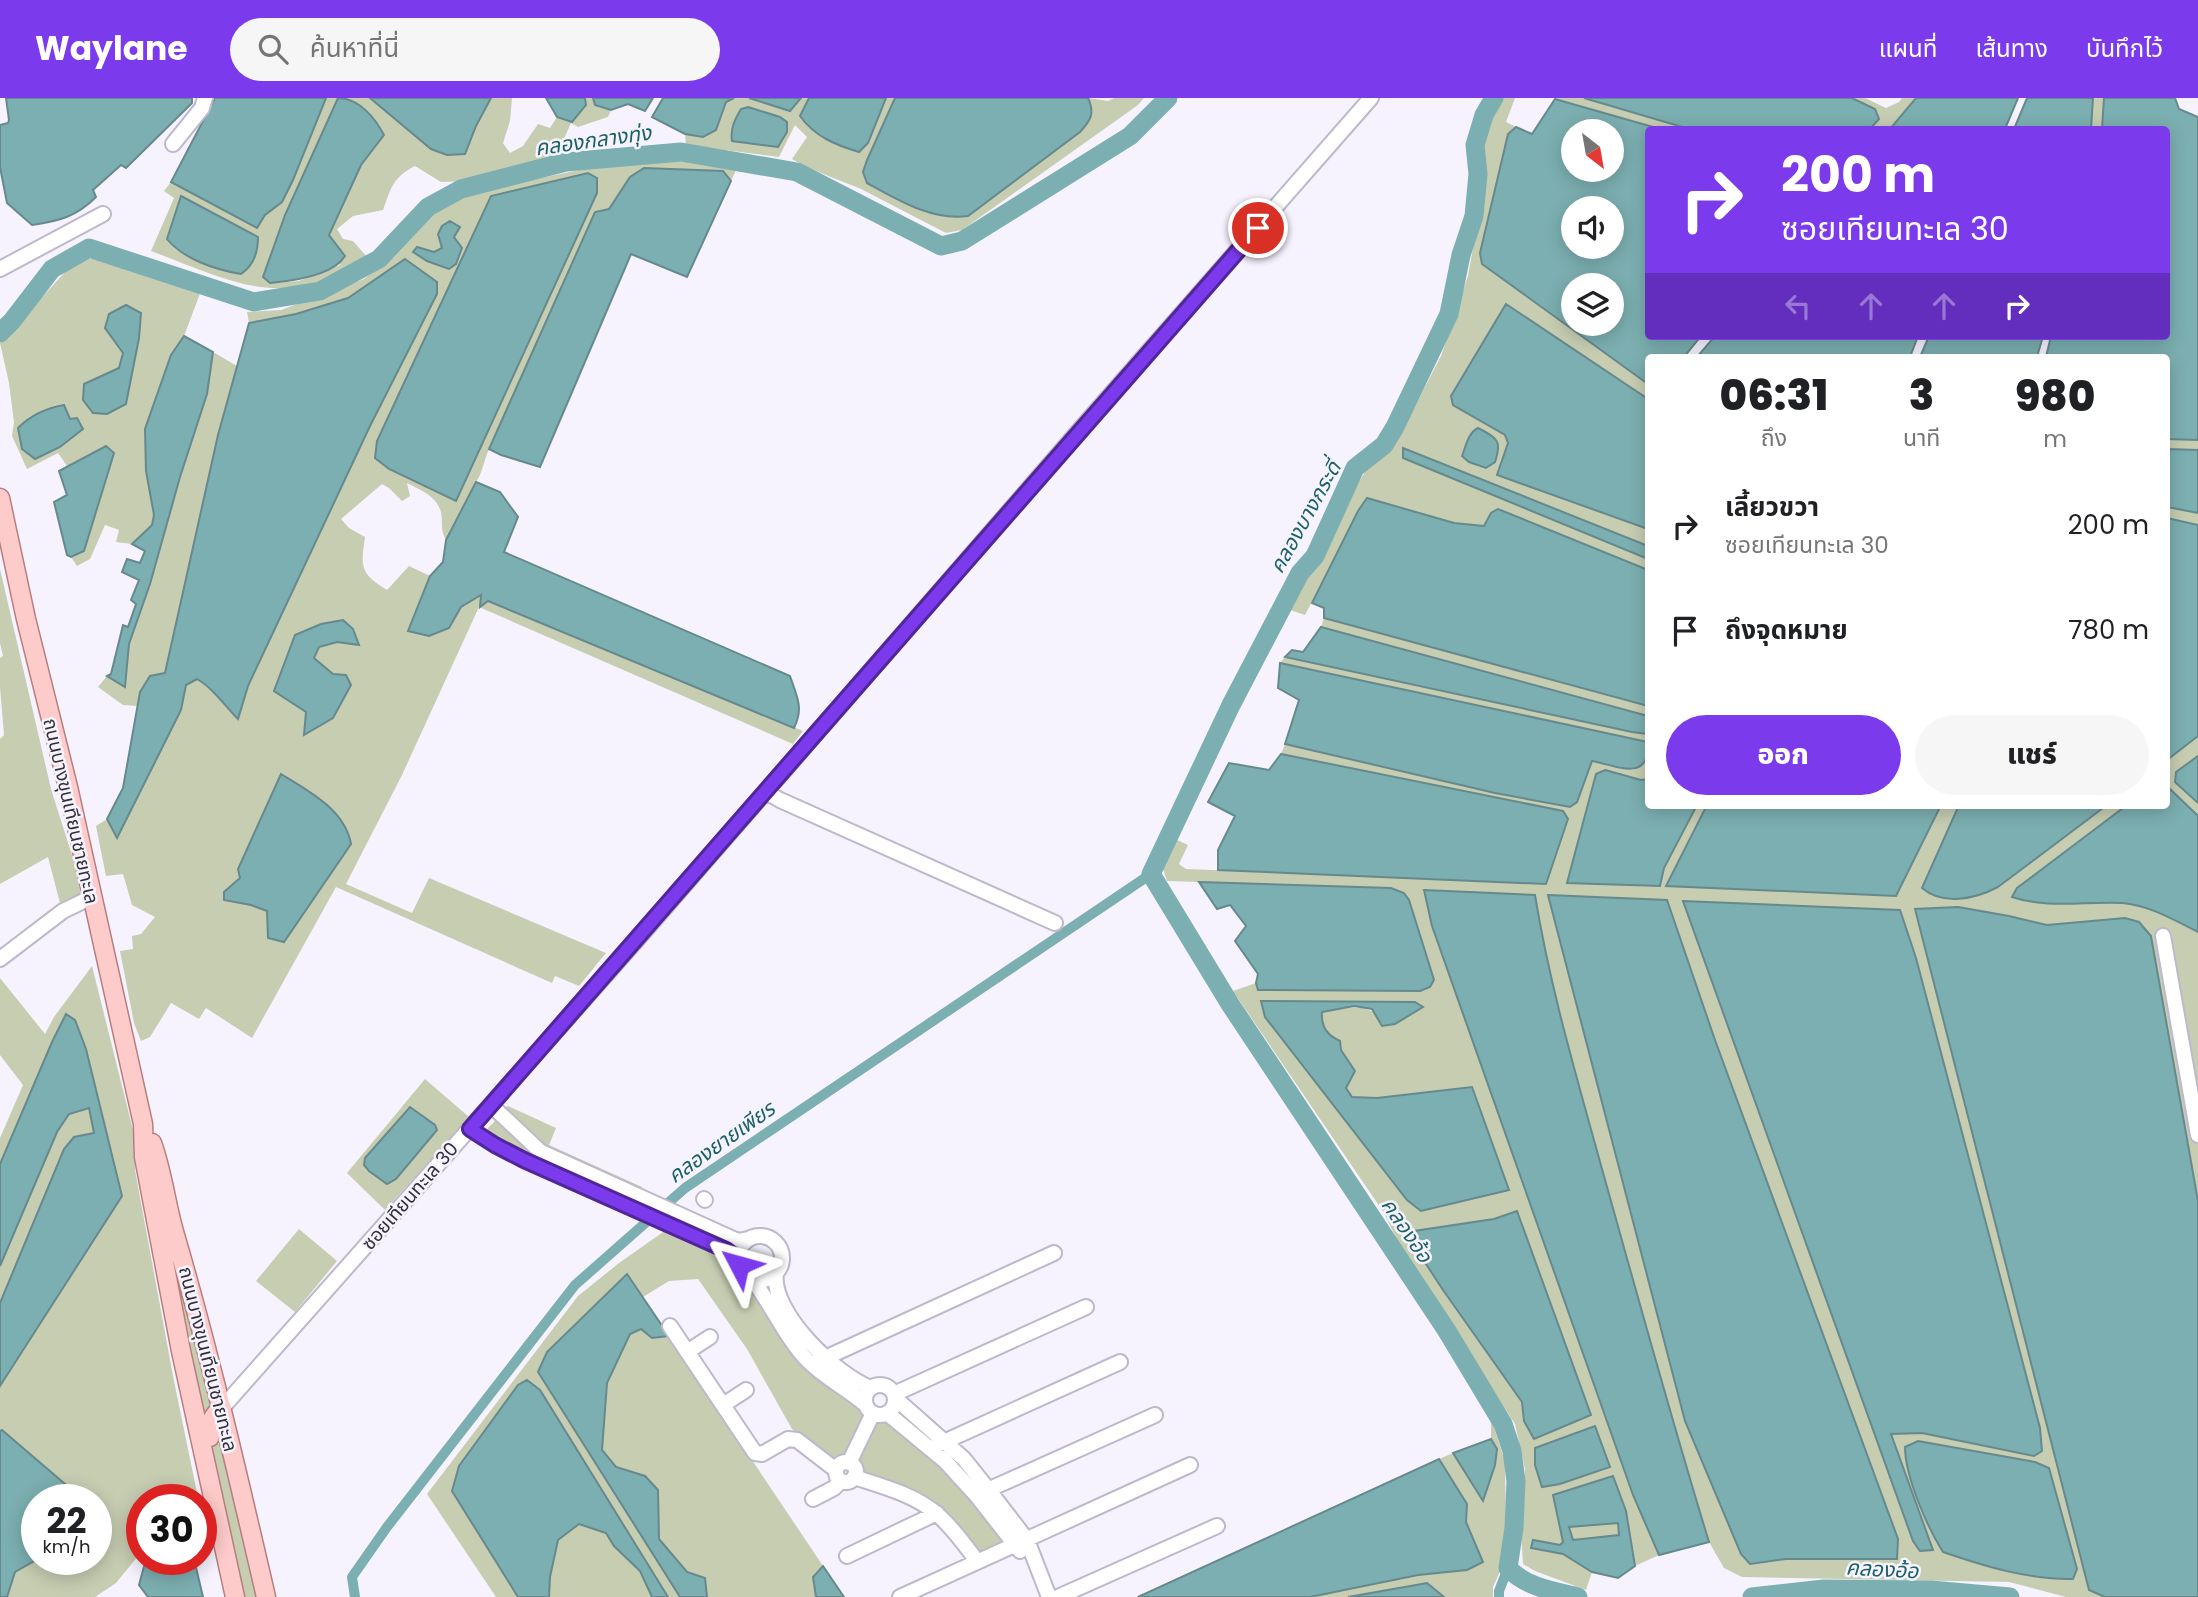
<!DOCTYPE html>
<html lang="th">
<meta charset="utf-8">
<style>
body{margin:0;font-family:Poppins,"Noto Sans Thai",sans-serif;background:#f6f6f6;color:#202124;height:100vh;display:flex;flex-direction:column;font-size:26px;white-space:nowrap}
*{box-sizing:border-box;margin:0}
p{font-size:23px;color:#757577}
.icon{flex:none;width:38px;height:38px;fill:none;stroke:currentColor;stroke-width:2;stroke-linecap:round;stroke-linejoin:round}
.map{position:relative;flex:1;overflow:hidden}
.sheet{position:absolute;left:1645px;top:256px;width:525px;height:455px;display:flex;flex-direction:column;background:#fff;border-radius:7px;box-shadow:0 4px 18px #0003}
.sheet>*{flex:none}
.hud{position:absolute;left:1645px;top:28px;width:525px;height:214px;border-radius:7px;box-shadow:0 4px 18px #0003;background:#7c3aed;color:#fff;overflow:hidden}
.needle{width:46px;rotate:149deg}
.controls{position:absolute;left:1561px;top:21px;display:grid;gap:14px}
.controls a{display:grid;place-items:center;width:63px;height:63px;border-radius:50%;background:#fff;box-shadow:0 4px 18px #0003;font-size:35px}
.speed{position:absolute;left:21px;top:1386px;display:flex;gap:14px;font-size:35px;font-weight:700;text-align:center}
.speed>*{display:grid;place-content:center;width:91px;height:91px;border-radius:50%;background:#fff;box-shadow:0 4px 18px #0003;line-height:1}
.speed small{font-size:18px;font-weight:400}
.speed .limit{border:10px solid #d22;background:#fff;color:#111}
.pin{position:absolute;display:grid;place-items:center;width:60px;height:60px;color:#fff;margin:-30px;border:4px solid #fff;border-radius:50%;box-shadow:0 2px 7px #0007}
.me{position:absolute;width:77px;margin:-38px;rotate:309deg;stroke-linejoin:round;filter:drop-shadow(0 0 5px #0008)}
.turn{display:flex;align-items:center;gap:24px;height:147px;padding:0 21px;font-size:32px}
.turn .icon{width:91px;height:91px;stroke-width:2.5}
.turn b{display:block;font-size:49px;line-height:60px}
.lanes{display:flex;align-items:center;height:66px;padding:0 21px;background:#0003;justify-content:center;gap:35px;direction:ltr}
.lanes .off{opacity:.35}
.eta{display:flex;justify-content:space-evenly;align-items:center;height:119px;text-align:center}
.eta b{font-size:42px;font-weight:800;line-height:49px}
.primary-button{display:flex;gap:14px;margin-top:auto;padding:14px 21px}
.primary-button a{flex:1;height:80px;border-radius:42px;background:#7c3aed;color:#fff;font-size:28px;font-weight:800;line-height:80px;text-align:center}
.primary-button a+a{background:#f6f6f6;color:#202124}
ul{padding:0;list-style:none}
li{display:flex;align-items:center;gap:21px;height:105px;padding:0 21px}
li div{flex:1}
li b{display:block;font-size:26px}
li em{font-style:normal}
header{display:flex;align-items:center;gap:42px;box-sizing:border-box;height:98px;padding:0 35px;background:#7c3aed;color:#fff}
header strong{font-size:33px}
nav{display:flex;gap:38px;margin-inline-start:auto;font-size:24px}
.search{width:490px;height:63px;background:#f6f6f6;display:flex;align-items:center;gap:18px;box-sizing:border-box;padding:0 24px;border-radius:38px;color:#757577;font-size:26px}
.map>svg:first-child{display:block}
</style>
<header>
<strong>Waylane</strong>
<div class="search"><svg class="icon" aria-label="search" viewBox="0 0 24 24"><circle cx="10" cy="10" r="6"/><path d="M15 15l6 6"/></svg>ค้นหาที่นี่</div>
<nav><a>แผนที่</a><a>เส้นทาง</a><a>บันทึกไว้</a></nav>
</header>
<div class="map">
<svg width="2198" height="1499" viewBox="0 0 2198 1499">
<rect width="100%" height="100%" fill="#f6f3ff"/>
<path fill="#c6cdb1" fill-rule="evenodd" d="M326 0H338L285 117 270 185 299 183 340 167 334 146 329 137 361 67 384 37C374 19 363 10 345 0H370L431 51 465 56 476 28 491 0H512L510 23 503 45 510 55 523 48 538 26 550 30 557 19 572 24 585 7V0H593L596 7 611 12 608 19 578 29 571 25 555 61 467 83 441 84 415 68C393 79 391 90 383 112L353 118 337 131 343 141 353 143 368 160C282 214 236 185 151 153L174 100 164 93 171 84 257 129 265 117 282 104 293 82ZM169 134 223 173 175 151 167 141Z
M734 0H749L789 13 801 0H809L800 18 868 45 886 0H895L867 62 863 74 867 85C898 102 932 123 968 118L1080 34C1092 21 1095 17 1088 0L1108 3 1114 0H1144L1138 7 962 132 946 135 861 91 806 69 792 61 807 39 795 27 779 59 709 50 686 49 685 36 703 39 726 4Z
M1501 0H1515L1506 24 1516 29 1508 36 1480 155 1482 166 1648 286V301L1506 206 1482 324 1505 337 1508 345 1498 377 1648 431V448L1404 350 1493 397 1648 461V472L1498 411 1491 415 1484 428 1358 413 1305 517 1290 512 1340 416 1369 367 1398 341 1441 258 1468 178 1482 100V51L1494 12Z
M1555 0H1584L1689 31H1660Z
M1852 0H1865L1886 10 1899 4 1902 0H1916L1890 32 1870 31 1879 21 1875 11Z
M2093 0H2104L2102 31 2091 32Z
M652 62 724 65 738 68 731 83 723 73 630 79 609 111 585 135 487 356 480 377 446 442C440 432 443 425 441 414 437 398 420 392 407 385L410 398 402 403 389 390 382 386 341 421 349 430 365 439C361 468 359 475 387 492L409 468 430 478 409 533 449 530 461 509 482 496 480 508 488 503 803 633 793 646 479 509 402 677 346 786 412 815 429 780 606 855 579 888 555 878 552 885 336 789 252 940 206 910 199 921 171 905 150 939 141 943 134 925 120 853 133 851 132 838 141 836 155 819 132 807 123 776 106 778 96 728 107 721 118 739 181 612 185 587 197 581C213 591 223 608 238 620L248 588 370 328 437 196V184L405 161 348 200 296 216 249 225 247 214 281 212 364 181 395 156 431 117 476 92 489 91 603 67ZM597 95 456 402 389 371 377 343 428 237ZM459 129 454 139 449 171 427 163 413 154 417 149 434 154 442 150ZM295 537 337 544 319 550 314 560 333 576 304 637 306 614 275 593ZM281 677 267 813 251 807 224 802 225 794 240 780 238 771Z
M77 161H99L201 193 184 238 171 257 146 373 154 417 152 427 132 446 116 444 119 432 105 427 90 461 77 468 71 459 84 453 106 348 67 368 58 355 27 371 12 338 14 324 9 285 0 245ZM139 240 126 305 84 286 119 270 123 255Z
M213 254 237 268 218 337 165 575 140 594 138 608 123 607 98 589 107 578 125 588 129 546 150 486 180 379 207 296Z
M2166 341 2198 342V352L2167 351Z
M2166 409 2198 415V427L2167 420Z
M0 471 51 691 84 795 61 809 48 759 0 786V641L4 637 0 589V560L3 558 0 545Z
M1324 520 1648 608V618L1321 529Z
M1285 559 1632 634 1648 636V644L1280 565Z
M2198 638V658L2176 674 2175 684 2198 705V718L2167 688V662Z
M1285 646 1495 695 1577 704 1592 663 1633 672 1642 668 1648 659V681C1630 683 1614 668 1596 676L1568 785H1598L1664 770 1697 707H1707L1667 788 1896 798 1941 707H1959L1922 790 1998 789 2107 707H2127L2017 790 2013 799C2047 811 2086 803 2122 805 2149 807 2174 822 2198 834V1103L2151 838 2139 824 2125 820 2047 827 2009 818 1958 809 1915 812 2089 1492 2105 1499H2066L2009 1484 1742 1479 1724 1470 1709 1444 1667 1305 1568 946 1544 852 1535 797 1424 792 1432 828 1633 1397 1659 1457 1635 1468 1626 1413 1554 1397 1563 1444 1560 1447 1534 1442 1531 1450 1563 1456 1592 1474 1586 1492 1535 1473 1523 1466 1521 1435 1525 1371 1515 1326 1404 1156 1384 1115 1233 893 1256 885 1259 892 1420 893 1404 795 1391 790 1167 783 1162 768 1175 741 1188 747 1179 766 1186 771 1546 785 1563 713 1281 656ZM1549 798 1667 803 1715 942 1898 1441 1897 1461H1786L1750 1466 1741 1456 1685 1323ZM1683 804 1900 812 1916 860 2040 1330 1891 1335 1932 1452 1920 1453 1913 1443ZM1261 903 1415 904 1422 909 1395 926C1364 906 1357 907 1322 914L1321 925 1355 973 1346 990 1352 999 1377 1000 1509 1092 1421 1113 1407 1102 1265 919ZM1517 1113 1524 1323 1522 1305 1507 1281 1443 1192 1409 1140 1414 1133 1494 1121Z
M92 868 134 1036 135 1072 173 1278 197 1395 190 1398 192 1402H142V1453L116 1485 95 1499H7L15 1474 38 1461H96V1402H79V1398L3 1332 0 1333V1288L122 1098 66 916 52 944 0 1066V1040L23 987 0 957V880L45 936 54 919Z
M425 981 469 1019 385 1112 347 1075Z
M508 1008 556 1030 549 1047 642 1089 641 1093 541 1046 504 1011Z
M89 1010 94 1035 74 1039 64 1051 0 1205V1168L57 1034 69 1016Z
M497 1021 522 1046 532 1052 528 1058 508 1049 488 1033V1030Z
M299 1131 337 1163 295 1214 256 1183Z
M666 1132 728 1158C732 1180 738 1185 758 1192L769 1217 860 1305 866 1316 876 1321H888L927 1351 1008 1440 1007 1446 980 1460 953 1425 861 1377 859 1369 847 1359 834 1365 792 1331 747 1251 698 1181 669 1183 643 1199 627 1177 548 1291 680 1499H668L540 1292 527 1282 518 1287 459 1368 452 1393 518 1499H496L427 1396 578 1198 619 1165Z
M177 1172 214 1304 201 1318 175 1174Z
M641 1231 652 1240 669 1238 823 1468 813 1479 816 1499H707L705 1480 687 1474 659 1441V1419L645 1378 616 1369 602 1352 607 1285 630 1236Z
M1491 1320 1505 1364 1506 1430 1501 1471 1493 1489V1499H1444L1426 1485 1348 1499H1310L1418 1477 1467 1472V1406L1439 1361 1453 1355 1483 1402 1497 1351 1491 1341Z
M214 1343H219L257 1499H245L211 1345Z
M1618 1425 1619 1437 1573 1442 1568 1428Z
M579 1426 606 1435 615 1448 640 1473 652 1499H549L550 1479 558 1442Z"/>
<path fill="#7cafb1" stroke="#66898d" stroke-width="2" fill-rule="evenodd" d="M6 0H192V5L126 70 121 67 93 92 96 99C76 119 59 123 32 127L7 105 0 69V27L8 25 9 22Z
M215 0H326L293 82 282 104 265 117 257 130 171 84Z
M338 0C359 0 375 20 384 37L361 67 329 137 345 158C333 178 292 183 270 185L263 179 285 117Z
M370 0H491L476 28 465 56 447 57 431 51Z
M546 0H585L586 7 572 24 557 19Z
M593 0H653L645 13 628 6 611 12 595 7Z
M663 0H734L726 4 716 32 703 39 685 36 652 19Z
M749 0H801L790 13Z
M809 0H886L868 45 859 54C836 47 815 39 800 18Z
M895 0H1088C1095 15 1091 22 1080 34L968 118C932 123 898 102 867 85L863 74 867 62Z
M1584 0H1852L1875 11 1879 21 1870 31H1689Z
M1916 0H2018L2005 31H1890Z
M2027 0H2093L2091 31H2014Z
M2104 0H2175L2179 11 2198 19V342L2167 341 2166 259H2046L2051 238H2166V32L2102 31Z
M1555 1 1660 31 1648 32V238H1701L1684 259H1648V286L1482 166 1480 155 1508 36 1516 29 1532 36ZM1573 33H1612V72H1573ZM1573 110H1612V149H1573ZM1573 187H1612V226H1573Z
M748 9 780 19 787 24V34L778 49 732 43C730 31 735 21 741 11Z
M644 70 723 73 731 83 687 179 631 156 540 369 501 357 489 351 595 114 609 111 630 79Z
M588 75 597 80V95L456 403 389 371 375 360 377 343 491 98Z
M181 98 258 139C258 154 253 168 241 176 216 172 183 161 167 141Z
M450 123 460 129 454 139 462 150 456 166 449 171 427 163 413 154 417 149 434 154 442 150 438 136 442 128Z
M405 161 437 184V196L370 328 248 588 238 621C225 608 213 590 197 581L186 587 181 612 117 740 107 721 123 690 140 594 150 578 165 575 218 337 249 225 296 216 348 200Z
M1506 206 1648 301V431L1497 377 1508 345 1505 337 1453 307 1451 298Z
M126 207 141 215 139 240 126 306 107 316 93 315 83 302 84 286 119 270 123 255 105 230 109 216Z
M184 238 213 254 207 296 180 379 150 486 129 546 125 589 107 578 111 576 123 527 128 529 136 506 131 502 139 482 122 474 127 461 140 465 145 453 132 446 152 427 154 417 146 373 145 331 171 257Z
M1715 238H1918L1910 259H1697Z
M1929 238H2043L2037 259H1920Z
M64 307 70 321 77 320 83 331 60 349 35 361 22 351 18 330C31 317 46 310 64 307Z
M1478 330C1498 340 1502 343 1495 364L1486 370 1469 364 1462 358C1466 348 1468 335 1478 330Z
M106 348 114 355 84 453 71 459 67 457 54 404 67 397 59 373Z
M1403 350 1648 448V461L1403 360Z
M2167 351 2198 352V415L2167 409Z
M476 384 500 394 518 419 504 454 790 578C797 599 804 610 794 630L488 503 480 509 481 497 461 509 449 530 429 538 408 533 430 478 443 464 446 442Z
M1367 400 1454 425 1484 428 1491 415 1498 411 1648 472V608L1324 520V510L1312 505 1358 413Z
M2167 420 2198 427V638L2167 662Z
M343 522 353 531 359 547 337 544 319 549 314 560 333 576 346 577 351 587 333 620 304 637 306 614 274 593 295 537 321 526Z
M1321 529 1648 618V636L1632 634 1285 559 1292 552 1303 554Z
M1280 565 1648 644C1650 685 1618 668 1592 663L1577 704 1570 709 1495 695 1285 646 1299 602 1278 590Z
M1281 656 1563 713 1568 721 1546 786 1218 772V752L1235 718 1208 704 1229 665 1269 672Z
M2198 658V705L2175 684 2176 674Z
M1605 672 1641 682 1648 681V707H1697L1664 770 1660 788 1567 785 1596 676Z
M281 676C309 693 345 712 351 746L284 844 268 840 267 813 251 807 224 802V794L240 780 238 771Z
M2167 688 2198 718V834C2174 822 2149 807 2122 805 2086 803 2047 811 2012 799L2017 790 2127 707H2166Z
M1707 707H1941L1896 798 1666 788Z
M1959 707H2107L1998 789C1975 801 1943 808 1922 790Z
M1199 784 1391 790 1404 795 1409 802 1434 882 1430 889 1420 893 1258 892 1256 885 1258 876 1235 843 1246 828 1230 807 1217 811Z
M1424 792 1535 797C1550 890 1577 980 1602 1071 1637 1196 1671 1320 1709 1444L1659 1457 1633 1397 1432 828Z
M1548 797 1667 802 1715 942 1898 1441 1897 1461H1786L1750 1466 1741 1456 1685 1323Z
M1683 803 1900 812 1916 860 2040 1330 2042 1353 2034 1358 1922 1335 1891 1336 1933 1452 1920 1453 1913 1443Z
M1958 809 2009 818 2047 827 2125 820 2139 824 2151 838 2198 1103V1499H2105L2089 1492 1915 811Z
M1261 903 1415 904 1423 909 1395 926 1382 928 1372 911 1354 908 1322 914C1321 929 1327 937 1340 943L1341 952 1355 973 1346 990 1352 999 1377 1000 1472 989 1509 1092 1421 1113 1407 1102 1265 919Z
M66 916 75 922 86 951 122 1098 0 1288V1205L64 1051 74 1039 94 1035 89 1010 69 1016 57 1034 0 1168V1066L52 944Z
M410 1009 435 1027 437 1032 396 1081 387 1086 369 1073 364 1067 365 1060Z
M1517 1113 1591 1317 1534 1341 1524 1323 1522 1304 1443 1192 1409 1140 1414 1133 1494 1121Z
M627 1176 669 1238 652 1240 641 1231 630 1236 607 1285 602 1352 616 1369 645 1378 658 1392 659 1441 687 1474 705 1480 707 1499H680L538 1274 547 1254Z
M527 1282 540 1292 668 1499H652L640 1473 614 1448 606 1435 579 1426 558 1442 550 1479 549 1499H518L452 1393 459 1368 518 1287Z
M1595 1328 1610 1369 1560 1386 1542 1389 1535 1367V1350Z
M2 1332 79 1398V1402H37L38 1461 15 1474 7 1499H0V1333Z
M1491 1341 1497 1351 1495 1367 1483 1403 1453 1355Z
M1918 1343 2035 1364 2049 1370 2077 1471 2073 1481C2029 1482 1984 1468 1943 1454 1927 1429 1905 1378 1905 1349Z
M1439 1361 1467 1406 1466 1424 1483 1464 1467 1472 1418 1477 1310 1499H1138Z
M1613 1378 1626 1413 1635 1468 1618 1480 1592 1474 1563 1456 1531 1450 1533 1442 1560 1447 1563 1444 1553 1397ZM1618 1425 1619 1437 1573 1442 1569 1429Z
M146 1461H194L203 1499H148L139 1487Z
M823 1468 844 1499H816L813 1479Z
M1427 1485 1444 1499H1348Z"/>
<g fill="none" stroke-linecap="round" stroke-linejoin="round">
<path stroke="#7cafb1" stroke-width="10" d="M355 1499 352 1479 387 1429 575 1187 685 1090 1151 776
M1499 1499V1493L1508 1470"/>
<path stroke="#7cafb1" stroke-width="19" d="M1494 0 1484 17 1475 47 1478 76 1474 118 1461 157 1449 216 1395 329 1384 347 1355 370 1315 458 1300 475 1231 607 1151 776 1230 906 1447 1233 1503 1326 1512 1353 1516 1383 1514 1430 1508 1470C1526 1489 1552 1493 1578 1499
M0 235 12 223 52 171 89 150 254 204 320 193 379 161 428 109 461 91 566 64 681 54 797 74 941 148 962 143 1130 38 1168 0
M1752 1499 1824 1491 1931 1492 2010 1499"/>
<g stroke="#bdb8cb" stroke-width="18">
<path id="minor" d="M173 46 202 10 205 0
M0 171 103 116
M766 694 780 702 1055 825
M2163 838 2198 1037
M0 861 63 813 92 799
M491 1007 541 1054 731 1140 738 1143 748 1141
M470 1031 495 1047 524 1062 726 1152 738 1165
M704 1101 705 1102
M738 1160a22 22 0 1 1 44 0a22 22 0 1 1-44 0Z
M776 1175C770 1214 837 1278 871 1290
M752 1181C772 1207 785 1239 808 1263 826 1281 848 1291 866 1307
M670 1228 755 1355 762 1356 788 1341 797 1342 836 1372
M687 1254 710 1239
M812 1266 1054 1155
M865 1302a15 15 0 1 1 30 0a15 15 0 1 1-30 0Z
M894 1296 1086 1209
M895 1300 964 1361 988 1391 1027 1442 1049 1499
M723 1307 746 1292
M222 1310 642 836 1077 335 1371 0
M887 1315 945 1363 976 1397 1020 1453
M937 1347 1120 1264
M836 1374a10 10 0 1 1 20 0a10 10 0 1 1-20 0Z
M849 1365 873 1315
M854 1379C882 1388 916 1397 938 1417 953 1430 965 1447 977 1463
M981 1395 1155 1317
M813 1401 834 1390 841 1383
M847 1458 937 1415
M900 1499 1190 1367
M1058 1499 1217 1428"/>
</g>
<g stroke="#b67f7f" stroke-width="21">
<path id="major" d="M0 400 26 521 68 689 143 1026 144 1059 181 1253 235 1499
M152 1045C163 1075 166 1107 175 1137 210 1257 238 1378 266 1499
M210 1339C210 1325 211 1319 222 1310"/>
</g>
<use href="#minor" stroke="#fff" stroke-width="14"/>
<use href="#major" stroke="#fdcbc9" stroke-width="18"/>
</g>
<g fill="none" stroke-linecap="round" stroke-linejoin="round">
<g stroke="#51269a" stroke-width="18">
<path id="route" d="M739 1167 734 1158 726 1152 524 1062 495 1047 470 1031 1258 130"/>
</g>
<use href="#route" stroke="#7c3aed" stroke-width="12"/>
</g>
<g text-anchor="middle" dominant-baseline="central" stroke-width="5" stroke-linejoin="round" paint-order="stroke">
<g font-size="19" fill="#333138" stroke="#f6f3ff">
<text transform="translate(71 713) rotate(77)">ถนนบางขุนเทียนชายทะเล</text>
<text transform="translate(410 1098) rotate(-49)">ซอยเทียนทะเล 30</text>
<text transform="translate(208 1261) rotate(76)">ถนนบางขุนเทียนชายทะเล</text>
</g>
<g font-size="21" font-style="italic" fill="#1c6265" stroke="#f6f3ff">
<text transform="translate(593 42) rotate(-8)">คลองกลางทุ่ง</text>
<text transform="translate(1305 419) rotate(-61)">คลองบางกระดี่</text>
<text transform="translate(721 1044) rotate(-35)">คลองยายเพียร</text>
<text transform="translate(1407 1132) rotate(56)">คลองอ้อ</text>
<text transform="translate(1882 1471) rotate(3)">คลองอ้อ</text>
</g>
</g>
</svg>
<div class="controls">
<a><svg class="needle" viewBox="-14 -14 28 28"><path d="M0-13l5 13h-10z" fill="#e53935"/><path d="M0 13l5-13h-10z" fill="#757577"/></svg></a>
<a><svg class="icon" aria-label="sound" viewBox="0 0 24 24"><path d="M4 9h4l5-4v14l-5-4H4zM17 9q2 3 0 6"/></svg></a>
<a><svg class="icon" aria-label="layers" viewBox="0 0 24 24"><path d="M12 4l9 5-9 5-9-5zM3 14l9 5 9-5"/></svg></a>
</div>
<div class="speed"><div>22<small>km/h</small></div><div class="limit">30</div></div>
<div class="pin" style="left:1258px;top:130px;background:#d93025"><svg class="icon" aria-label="arrive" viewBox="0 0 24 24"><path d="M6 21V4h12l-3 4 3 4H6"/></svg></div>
<svg class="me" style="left:739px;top:1167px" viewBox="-20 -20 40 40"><path d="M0-17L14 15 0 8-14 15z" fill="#7c3aed" stroke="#fff" stroke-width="4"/></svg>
<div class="hud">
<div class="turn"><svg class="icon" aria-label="right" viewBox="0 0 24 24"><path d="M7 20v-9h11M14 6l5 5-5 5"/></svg><div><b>200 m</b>ซอยเทียนทะเล 30</div></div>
<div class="lanes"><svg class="icon off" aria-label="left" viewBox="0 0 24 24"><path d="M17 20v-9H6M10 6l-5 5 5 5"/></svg><svg class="icon off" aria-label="ahead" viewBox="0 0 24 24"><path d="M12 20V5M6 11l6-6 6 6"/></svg><svg class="icon off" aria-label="ahead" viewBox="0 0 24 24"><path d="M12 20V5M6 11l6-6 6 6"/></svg><svg class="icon" aria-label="right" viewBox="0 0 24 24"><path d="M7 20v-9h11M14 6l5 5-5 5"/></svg></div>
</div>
<section class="sheet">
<div class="eta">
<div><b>06:31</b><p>ถึง</p></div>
<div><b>3</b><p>นาที</p></div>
<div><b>980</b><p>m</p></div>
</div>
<ul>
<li><svg class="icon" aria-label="right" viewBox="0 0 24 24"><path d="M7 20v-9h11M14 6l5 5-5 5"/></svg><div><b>เลี้ยวขวา</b><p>ซอยเทียนทะเล 30</p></div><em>200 m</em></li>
<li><svg class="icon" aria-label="arrive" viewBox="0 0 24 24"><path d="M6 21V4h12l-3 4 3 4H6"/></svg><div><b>ถึงจุดหมาย</b></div><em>780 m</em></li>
</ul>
<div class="primary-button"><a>ออก</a><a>แชร์</a></div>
</section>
</div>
